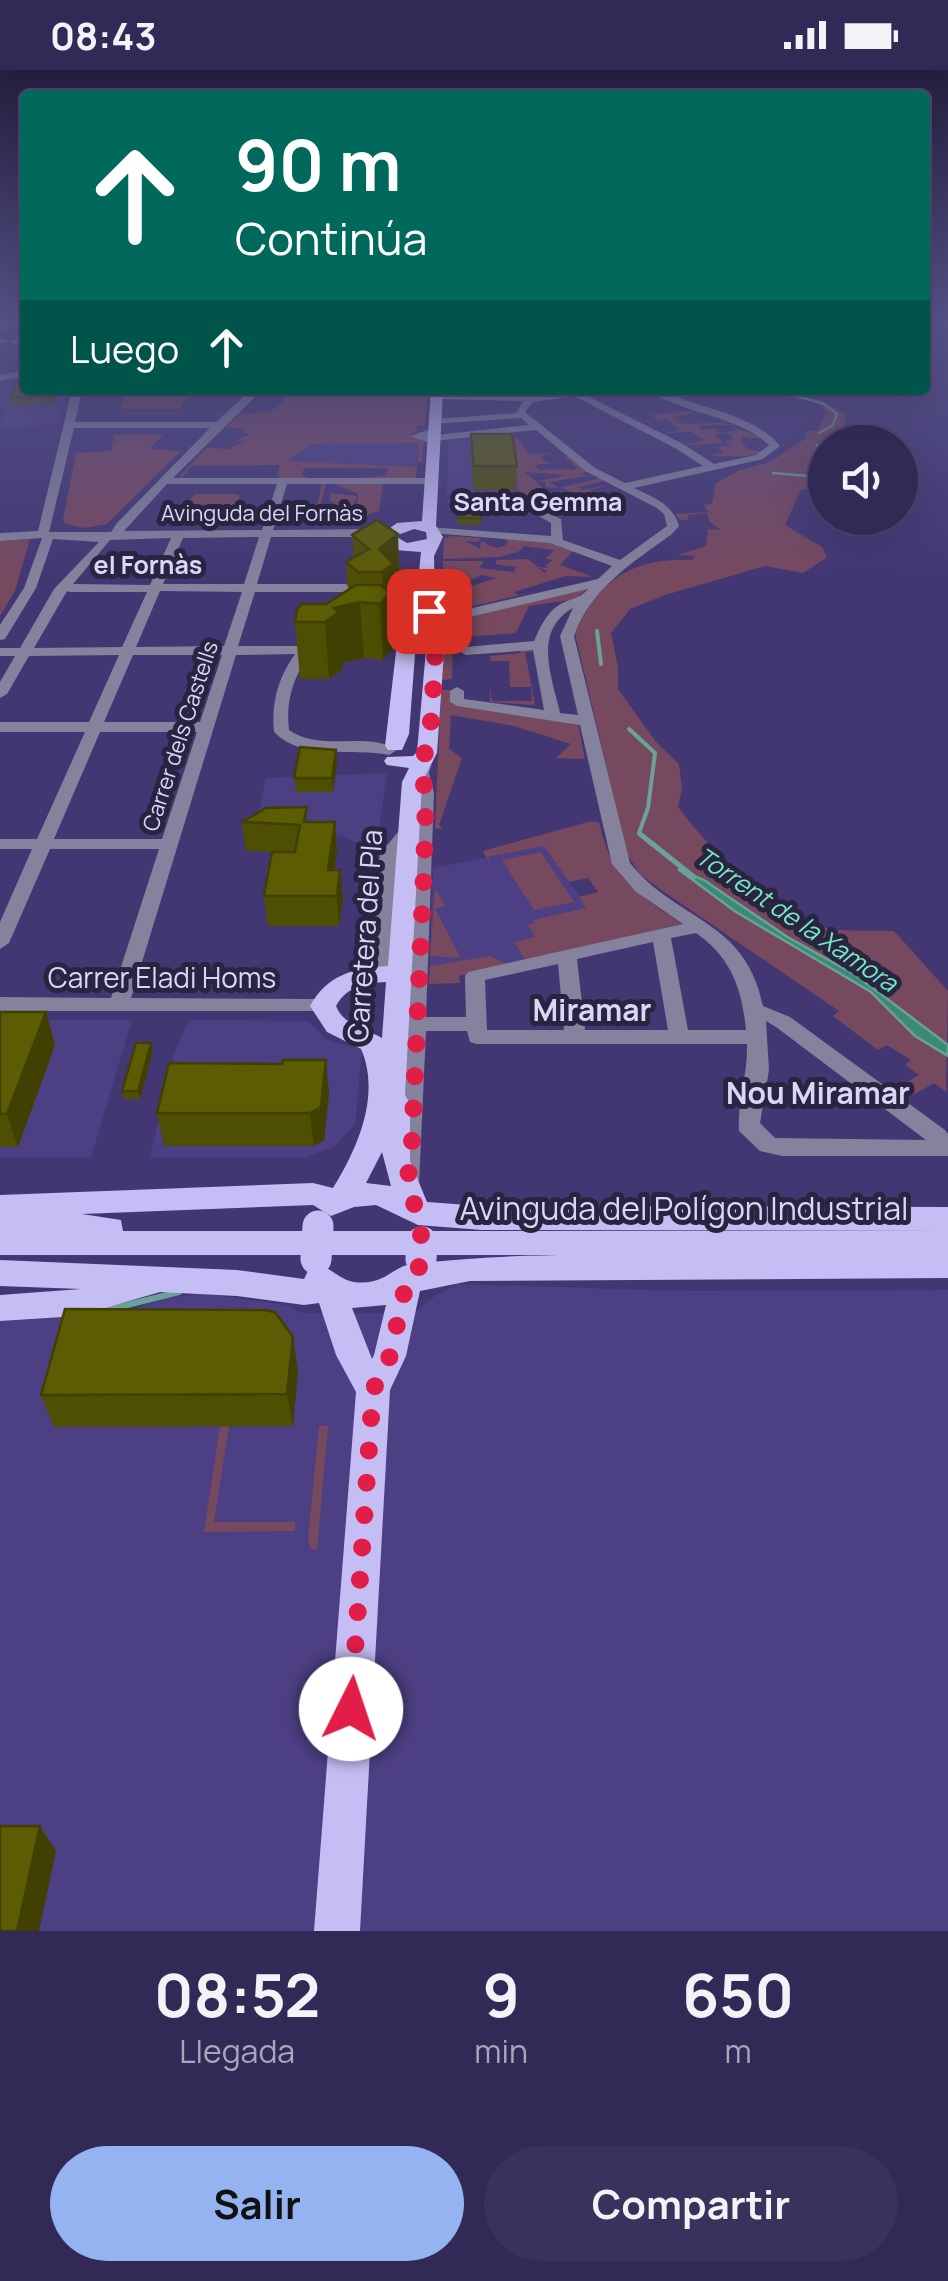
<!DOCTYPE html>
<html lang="es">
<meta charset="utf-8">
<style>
body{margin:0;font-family:Manrope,sans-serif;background:#3a315c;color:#f1f3f6;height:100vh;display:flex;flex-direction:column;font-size:38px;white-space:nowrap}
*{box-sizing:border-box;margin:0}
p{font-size:32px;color:#a8a6b9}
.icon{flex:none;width:55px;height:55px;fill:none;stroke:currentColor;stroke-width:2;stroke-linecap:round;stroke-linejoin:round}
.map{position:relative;height:1861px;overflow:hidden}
.side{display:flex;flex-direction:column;background:#322956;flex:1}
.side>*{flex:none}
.guide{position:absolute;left:20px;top:20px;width:910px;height:305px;border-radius:10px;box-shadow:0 10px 40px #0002,0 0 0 2px #4d456c;background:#00695c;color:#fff;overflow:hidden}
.controls{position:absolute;left:808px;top:355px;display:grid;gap:20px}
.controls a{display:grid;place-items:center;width:110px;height:110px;border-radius:50%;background:#322956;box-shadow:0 10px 40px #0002,0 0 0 2px #4d456c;font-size:50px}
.pin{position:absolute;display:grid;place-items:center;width:85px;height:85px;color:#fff;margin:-42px;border-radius:20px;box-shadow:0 5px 15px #0006}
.me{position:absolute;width:110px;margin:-55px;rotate:4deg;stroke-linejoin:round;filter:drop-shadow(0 0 8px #0008)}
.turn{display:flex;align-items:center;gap:35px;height:210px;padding:0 50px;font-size:45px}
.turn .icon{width:130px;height:130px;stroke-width:2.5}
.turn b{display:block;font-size:70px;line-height:85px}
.then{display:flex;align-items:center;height:95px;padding:0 50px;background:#0003;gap:20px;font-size:38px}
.eta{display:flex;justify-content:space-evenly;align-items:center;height:170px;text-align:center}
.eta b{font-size:60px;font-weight:700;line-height:70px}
.cta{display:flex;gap:20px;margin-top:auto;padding:20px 50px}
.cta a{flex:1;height:115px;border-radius:60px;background:#95b2f1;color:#111;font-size:40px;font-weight:700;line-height:115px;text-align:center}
.cta a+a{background:#3a315c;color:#f1f3f6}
.status{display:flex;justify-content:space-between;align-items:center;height:70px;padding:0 50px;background:#322956;direction:ltr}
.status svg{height:28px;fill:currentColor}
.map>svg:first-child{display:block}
</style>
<div class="status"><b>08:43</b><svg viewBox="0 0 49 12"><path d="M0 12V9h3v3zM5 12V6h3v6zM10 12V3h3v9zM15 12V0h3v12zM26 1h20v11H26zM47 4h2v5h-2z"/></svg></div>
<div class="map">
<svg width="948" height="1861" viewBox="0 0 948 1861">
<rect width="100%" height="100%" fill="#433773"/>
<path fill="#4d3f83" d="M25 312V320H66L58 354 0 358 4 340 0 320Z
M460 368H512L520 421 447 426 448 371Z
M420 373 417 397 285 392 312 374Z
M387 703 376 781 340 765 254 764 266 708Z
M544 776 611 872 429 912 433 798Z
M0 950H132L91 1087H0Z
M189 950 308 951 327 970 362 980 355 1054 335 1076 306 1087H150L174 983Z
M458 1214 679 1221 948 1220V1861H0V1250L132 1240 158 1230 200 1223 286 1235 302 1243H414L436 1225Z"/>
<path fill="#77495f" d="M289 320H428L425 356H414L418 360 409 365 424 371 422 392H418L419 373 312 374 286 391 417 397 416 408H360L387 405 388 398H304L302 405 308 408H280L277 405 280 395 192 396 182 407 202 406 181 408 179 407 206 378 237 379 230 377 243 373 237 370 250 364 243 363 246 359 226 358 239 345 272 341 290 324Z
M754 320 821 330 847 344 844 355 823 373 825 400 812 418 801 420 785 455 822 477 827 487 803 503 765 496 665 525 630 539 611 563 618 597V619L656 672 679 694 682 719 678 737C707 776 768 838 815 855 839 863 868 860 894 861L948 921 946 1022 934 1013 913 1025 906 1020 897 1026 890 1022 919 1005 905 995 911 990 887 975 878 980 833 946 839 941 660 819 640 804 627 784 575 563C600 508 633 488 692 490L695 486 678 485 706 476 708 459 720 460 709 451 707 443 688 445V450H700H680L675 444 708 442 704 435 712 434 716 413 740 400 770 392 806 368V361H817L826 342 819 333Z
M125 323H189L180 339H120Z
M688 341 696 344 672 347 682 350 677 352C693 357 714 349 733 355H699L704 364 703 360 714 358 721 363 738 360 733 357 766 369 741 367 746 379 764 382C741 391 725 383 702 387L724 382 717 377 731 376 725 371 734 369 729 363 713 364 724 373 683 375 705 370 689 361 662 364 680 360 666 349 636 353 658 349 650 345 624 348Z
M114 365H163L149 379 181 381 107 454 84 458 66 454 63 450 76 383 111 381Z
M516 367 530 384 552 383 540 386 546 392H560L534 395 539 400 578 399 565 387 569 386 587 401 580 405H595L549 412 559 418 600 408 604 411 578 417 583 420 610 414 589 420 610 429 587 432 563 418 545 417V412L538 411 567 405 525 402 543 418 531 420 529 434 525 431 527 424 519 422 512 368Z
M326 413 321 434 326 436 325 442 329 436 341 438 329 430 331 423 357 426 351 440 357 439 358 424 332 413H383L379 441 364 446H321L315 442 322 414Z
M195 424H237L240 426 232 446 176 443Z
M451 466 481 468 478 472 465 471 480 479 481 471C491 475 497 482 508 473L503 467 562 474 573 481 560 495 593 507 566 506 514 522 518 525 534 522 448 542 445 525 496 508 482 505 445 523 442 521 443 491H484L479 498 514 502 516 497 495 494 497 490 528 489 545 503 547 501 538 497 549 498 545 496 553 490 545 489 554 480 524 476 520 481 499 487 443 489 444 469Z
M30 469 15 521 0 546V471Z
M589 517 576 529 529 536 516 563 453 568 452 609 442 610 443 566 453 550 470 554 473 551 462 548Z
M519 579 536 581 525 582 535 635 490 632V617L492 631H532L531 617H510L509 591H491L490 586 521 583Z
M441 620H452V634L578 654 585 689 556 688 571 674 514 656 451 645 449 679 462 688 439 755 443 758 435 759Z
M588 752H599C611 809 637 823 682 854L536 889 524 888 514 872 535 867 528 854 534 853 533 850 586 838 579 827 598 822 588 808 569 812 544 776 487 787 497 809 483 781Z
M541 782 574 832 534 840 502 790Z
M435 818 445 836 435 839 461 888 430 886Z
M490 886 508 895 459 906 460 913 429 914 430 896Z
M229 1356 214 1452H295V1461L204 1462 220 1357Z
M319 1356H328L317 1480 311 1479 308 1469Z"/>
<path fill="#3a8b72" stroke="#6aa29b" stroke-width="2.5" d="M678 799 704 810 786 866 857 906 948 975V986L915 966 871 922 736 842Z"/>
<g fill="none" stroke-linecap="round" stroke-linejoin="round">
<path stroke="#6aa29b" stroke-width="2.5" d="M797 326 824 334 837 344 833 355 819 363
M817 375 825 390
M773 403 808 406 825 394"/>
<path stroke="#6aa29b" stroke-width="4" d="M597 561 601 594
M629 659 655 683 648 738 639 763 643 766"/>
<path stroke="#6aa29b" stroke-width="5" d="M640 764 694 807"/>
<path stroke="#6aa29b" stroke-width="6" d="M107 1240 179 1222"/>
<path fill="#84829c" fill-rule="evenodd" d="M25 249V254L0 262V257Z
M948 249V253L925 256V252Z
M25 300V306L0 311V305Z
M72 320H82L75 352H216L251 320H262L173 408H431L436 411 431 414H287L273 460 380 459 386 463 380 467H271L257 514H346L352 518 346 522H255L238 576H302L305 572H315L317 575C296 600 285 627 289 660 321 683 366 660 397 680L389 685C352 677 303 692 274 662 271 633 278 608 295 584L236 585 131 928 323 929 330 931 333 936 330 941H0V927L111 928 159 779H50L9 873 0 879V852L32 779H0V769H37L85 662H0V652H89L119 585 29 586 7 624 0 628V612L15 586H0V578H20L54 519 99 472 53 469 36 518 5 569 0 570V555L24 518 42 468 0 471V463L38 461ZM74 358H210L117 453 111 462H49ZM167 414H277L262 460 124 461ZM259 467 244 514H163L183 468ZM171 468 150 515 73 514 110 470ZM67 521 69 522H147L122 577 34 578ZM160 521 242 522 224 576 136 577ZM133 585H222L200 652H104ZM100 662H197L162 769H54Z
M580 320H603L585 325 683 374 714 394 756 385 769 375C737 345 684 345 649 320H661C698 339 753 343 780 376L763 389 634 418C654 428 672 433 679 456L672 464C632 493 591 518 574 566L630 793C677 852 745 848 763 936L790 947 945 1060 948 1064V1086H782L760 1081 739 1061C737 1033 748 1005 747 974H477L470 972 467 961H426L419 1114 415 1120 407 1123 399 1120 395 1114 415 801 418 723 413 703 419 685 425 683 433 688 429 703 434 723 426 947H466L465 906 468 902 683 854 635 821 612 794 580 655 457 636 450 632V621L457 617 464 621V629L544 640 533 580 466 585 459 581 466 577 534 571C540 558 546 543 559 535 570 528 579 530 588 519L461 549 435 561 428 557 451 543 598 509 612 496 550 473 432 463 426 459 428 457 551 466V453L530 441V437L534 436 561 449 563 470 620 490 667 456 664 444 657 438 587 402 536 360 426 372 410 366 434 358 438 363 427 366 529 355 521 348 432 354 435 349 516 343 523 331 437 329 434 324 540 326ZM574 326 675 378 703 396 625 413 595 398 525 342 533 332ZM573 538 560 566 578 645 560 643C552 607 532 561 573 538ZM696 863C731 887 742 919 746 960H688L671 868ZM653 872 668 960H585L577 889ZM558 894 564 960H487L485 910ZM766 951 776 957 926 1070 775 1068 760 1053 769 1000Z
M408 756 417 761 398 785 388 904 378 910 368 904 380 784 402 757Z"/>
<path fill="#c5bef4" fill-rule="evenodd" d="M431 320H443L436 456 443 467 434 486 435 534 445 568 437 683 422 712 405 1025 410 1034V1091L427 1132 482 1136 948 1137V1161L482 1160 418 1155 376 1135 354 1137 331 1146 313 1135 82 1144 121 1150 123 1161H948V1208L470 1211 420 1221 406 1286 390 1320 360 1861H314L356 1322 336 1285 319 1233 304 1235 237 1226 160 1222 78 1246 0 1251V1225L81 1219 0 1216V1190L237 1200 304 1209 309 1199 320 1195C333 1200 341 1210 354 1212 385 1216 391 1197 412 1194 466 1188 520 1185 575 1185H0V1125L313 1113 333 1118C358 1078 381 1024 361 979L327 962 310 936C327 905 353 898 388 896L402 712 409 698 387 695 384 691 387 687 413 686 417 682 427 568 419 531 409 664 402 680H388L385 676 405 505 419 502 421 482 395 480 380 465 397 453 422 451ZM414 459 426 462 427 469 407 473 395 466ZM386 912 382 968C365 958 344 956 336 936 347 916 365 913 386 912ZM382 1082 391 1116 366 1113ZM386 1235 374 1285 372 1289 352 1238Z"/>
<path stroke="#b9b4dd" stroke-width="2.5" stroke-dasharray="6 6" stroke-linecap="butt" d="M925 259 948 255
M0 271 25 272"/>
<path stroke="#c5bef4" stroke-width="31" d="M316 1189 318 1156
M421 1189 422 1172"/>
</g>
<path fill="#4f4f03" d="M58 320 55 333 12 335 11 328Z
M471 364 517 396 516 420H474L471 387Z
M458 428H481V455H458Z
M377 450 400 517 395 521 396 549 392 552 393 578 383 590 364 588 343 593V599L329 609H300L295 552 348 520 346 492 354 488 352 465Z
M336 680 337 694 333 722H296L294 708Z
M242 752H335L337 781 334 800 343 829 339 856H268L264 826 272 782 246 781Z
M0 942H46L55 975 18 1077H0Z
M153 981 140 1029H124L122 1021Z
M329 1023 324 1070 314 1076H164L157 1043Z
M298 1300 293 1356 54 1357 41 1325Z"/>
<path fill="#404003" d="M398 464 400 517 395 521 396 549 392 552 393 578 383 590 380 534 384 530 382 502 379 479Z
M360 532 364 588 343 593V599L329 609 325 552 334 538Z
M336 680 337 694 333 722 332 708Z
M335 752 337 781 330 829 328 800Z
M340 800 343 829 339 856 337 826Z
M46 942 55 975 18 1077 7 1044Z
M151 973 153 981 140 1029 138 1021Z
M326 990 329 1023 324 1070 314 1076 310 1043Z
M293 1267 298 1300 293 1356 287 1324Z
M40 1756 56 1781 39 1861H17Z"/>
<path fill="#5c5c04" stroke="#404003" stroke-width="2.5" d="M25 309V320H55L54 326 11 328 17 310Z
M471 364H512L517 396H474Z
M458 428H481V448H458Z
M377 450 398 464 379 479 394 494 382 502H358L346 492 369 479 352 465Z
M356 515H381L390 523 380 534 360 532 334 538 339 542 325 552H295L297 539 302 534H326Z
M300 677 336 680 332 708H294Z
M307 737 304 752H335L328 800H340L337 826H264L272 782H295L300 755 242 752 266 738Z
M0 942H46L7 1044H0Z
M136 973H151L138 1021H122Z
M283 990H326L321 1037 310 1043H157L169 993 282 994Z
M65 1239 263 1240 275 1242 293 1267 287 1324 41 1325Z
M0 1756H40L17 1861H0Z"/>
<linearGradient id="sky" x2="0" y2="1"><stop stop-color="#251e3f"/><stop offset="0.49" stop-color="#555388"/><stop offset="1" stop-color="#555388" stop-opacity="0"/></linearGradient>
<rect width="948" height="510" fill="url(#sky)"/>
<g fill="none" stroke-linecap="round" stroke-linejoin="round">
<path stroke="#e11d48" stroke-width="18" stroke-dasharray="0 32.4" d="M351 1639 373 1320 390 1286 406 1214 417 1204 421 1189V1150L407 1117 412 1071 424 801 426 723 421 703 432 646 436 568 429 541"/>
</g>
<g text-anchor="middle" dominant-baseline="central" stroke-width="10" stroke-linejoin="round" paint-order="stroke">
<g font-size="22" fill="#d9d6fa" stroke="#292540">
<text x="262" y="443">Avinguda del Fornàs</text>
<text transform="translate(180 666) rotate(-72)">Carrer dels Castells</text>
</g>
<g font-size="25" font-weight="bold" fill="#d9d6fa" stroke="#292540">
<text x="538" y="431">Santa Gemma</text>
<text x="148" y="494">el Fornàs</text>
</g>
<g font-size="25" font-style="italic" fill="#76e8c3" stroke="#292540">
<text transform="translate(797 849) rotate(34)">Torrent de la Xamora</text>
</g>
<g font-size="28" fill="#d9d6fa" stroke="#292540">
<text transform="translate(364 866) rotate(-86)">Carretera del Pla</text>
<text x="162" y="907">Carrer Eladi Homs</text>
</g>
<g font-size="30" font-weight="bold" fill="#d9d6fa" stroke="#292540">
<text x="592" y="939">Miramar</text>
<text x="818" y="1022">Nou Miramar</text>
</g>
<g font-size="32" fill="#d9d6fa" stroke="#292540">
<text x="684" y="1138">Avinguda del Polígon Industrial</text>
</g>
</g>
</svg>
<div class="controls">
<a><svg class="icon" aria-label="sound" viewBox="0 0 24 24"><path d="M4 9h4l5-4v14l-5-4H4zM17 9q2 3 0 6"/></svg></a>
</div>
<div class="pin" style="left:429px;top:541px;background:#d93025"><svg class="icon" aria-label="arrive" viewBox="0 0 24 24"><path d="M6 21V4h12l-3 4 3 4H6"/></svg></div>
<svg class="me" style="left:351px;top:1639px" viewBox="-20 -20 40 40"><circle r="19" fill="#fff"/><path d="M0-13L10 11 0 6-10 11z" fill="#e11d48"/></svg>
<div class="guide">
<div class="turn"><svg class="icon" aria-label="ahead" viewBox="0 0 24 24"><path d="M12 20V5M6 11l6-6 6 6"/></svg><div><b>90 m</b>Continúa</div></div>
<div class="then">Luego<svg class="icon" aria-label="ahead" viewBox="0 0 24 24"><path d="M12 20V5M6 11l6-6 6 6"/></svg></div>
</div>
</div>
<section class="side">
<div class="eta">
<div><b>08:52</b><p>Llegada</p></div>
<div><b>9</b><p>min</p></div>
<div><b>650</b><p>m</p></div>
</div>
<div class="cta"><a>Salir</a><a>Compartir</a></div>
</section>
